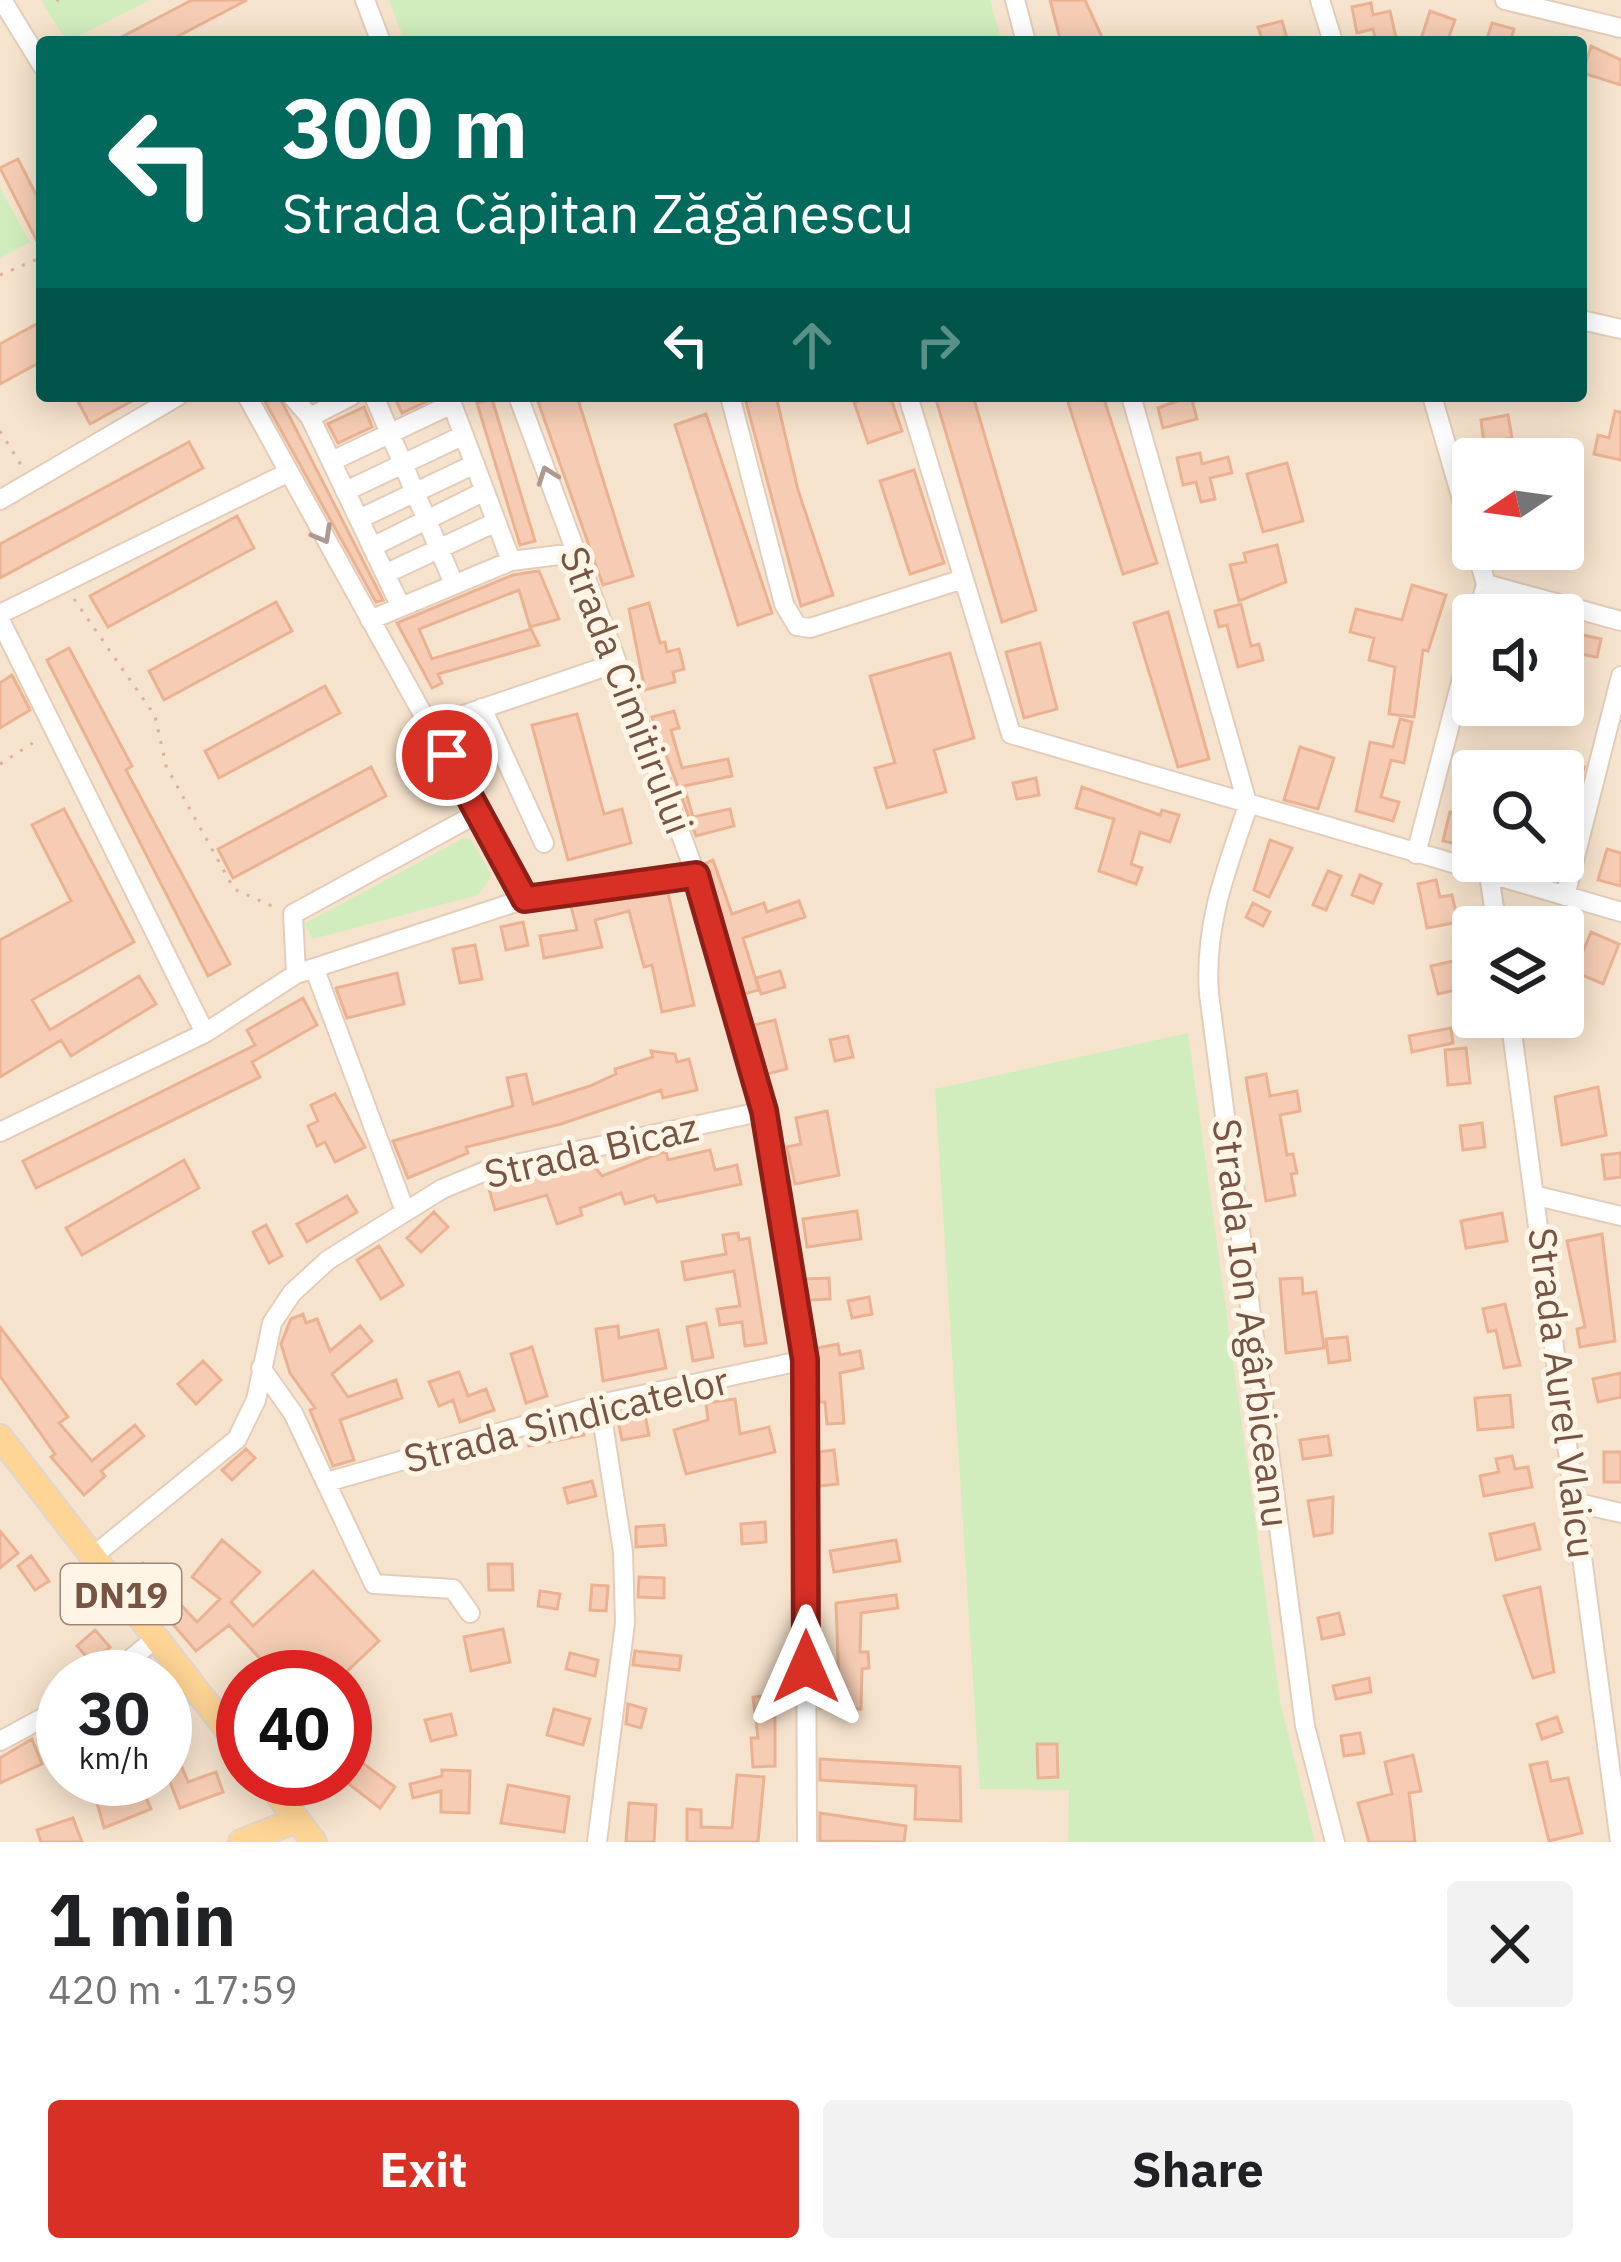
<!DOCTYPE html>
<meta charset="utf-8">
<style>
body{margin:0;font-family:"IBM Plex Sans",sans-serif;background:#f2f2f2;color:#202124;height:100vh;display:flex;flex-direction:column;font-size:45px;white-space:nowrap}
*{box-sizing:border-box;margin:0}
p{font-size:39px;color:#757577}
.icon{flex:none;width:66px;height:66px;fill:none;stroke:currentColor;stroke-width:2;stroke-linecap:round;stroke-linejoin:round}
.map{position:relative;height:1842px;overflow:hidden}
.drawer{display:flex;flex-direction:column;background:#fff;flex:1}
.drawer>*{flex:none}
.hud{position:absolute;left:36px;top:36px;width:1551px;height:366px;border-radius:12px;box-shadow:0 6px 30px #0003;background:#00695c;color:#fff;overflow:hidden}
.needle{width:78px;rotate:257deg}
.tools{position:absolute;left:1452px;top:438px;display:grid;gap:24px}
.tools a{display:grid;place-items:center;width:132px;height:132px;border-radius:12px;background:#fff;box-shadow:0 6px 30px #0003;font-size:60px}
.speed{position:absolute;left:36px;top:1650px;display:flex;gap:24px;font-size:60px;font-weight:700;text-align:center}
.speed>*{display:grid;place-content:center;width:156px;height:156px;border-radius:50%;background:#fff;box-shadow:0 6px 30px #0003;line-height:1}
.speed small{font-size:30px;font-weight:400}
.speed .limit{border:18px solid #d22;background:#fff;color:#111}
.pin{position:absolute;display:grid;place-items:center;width:102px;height:102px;color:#fff;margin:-51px;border:6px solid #fff;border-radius:50%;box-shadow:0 3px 12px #0007}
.me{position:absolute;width:132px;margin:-66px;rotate:0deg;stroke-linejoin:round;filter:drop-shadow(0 0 9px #0008)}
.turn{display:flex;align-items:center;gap:42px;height:252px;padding:0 48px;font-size:54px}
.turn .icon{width:156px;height:156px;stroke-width:2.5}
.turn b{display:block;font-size:84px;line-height:102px}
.lanes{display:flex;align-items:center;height:114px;padding:0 48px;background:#0003;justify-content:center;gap:60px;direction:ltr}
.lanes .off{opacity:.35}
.round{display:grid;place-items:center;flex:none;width:126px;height:126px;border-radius:12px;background:#f2f2f2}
.summary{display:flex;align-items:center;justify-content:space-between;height:204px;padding:0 48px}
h1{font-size:72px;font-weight:800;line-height:90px}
.action{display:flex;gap:24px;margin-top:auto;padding:24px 48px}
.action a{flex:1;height:138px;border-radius:12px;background:#d93025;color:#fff;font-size:48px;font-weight:800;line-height:138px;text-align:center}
.action a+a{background:#f2f2f2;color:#202124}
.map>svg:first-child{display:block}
</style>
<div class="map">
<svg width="1621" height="1842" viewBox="0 0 1621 1842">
<rect width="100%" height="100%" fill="#fef1df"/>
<path fill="#f6e3cd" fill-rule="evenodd" d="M0 0H1621V1842H0ZM42 42H1581V396H42ZM1473 459H1563V549H1473ZM1473 615H1563V705H1473ZM1473 771H1563V861H1473ZM1473 927H1563V1017H1473ZM63 1677H165V1779H63ZM243 1677H345V1779H243Z"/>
<path fill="#d1edbd" d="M41 0H150L67 42Z
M389 0H990L1000 36 980 42H405Z
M0 188 30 242 0 258Z
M462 839H471L492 876 478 895 313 939 304 924Z
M1188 1033 1280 1701 1315 1842H1068L1069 1790 980 1789 935 1089Z"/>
<path fill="#f6cdb4" stroke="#eab293" stroke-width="3" d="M192 0H247L167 42H112Z
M1050 0H1085L1102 37 1061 42Z
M1371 3 1373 15 1390 11 1397 42H1376L1373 29 1357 33 1352 7Z
M1430 11 1455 20 1447 42H1420Z
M1282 21 1288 42H1263L1258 27Z
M1492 23 1514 29 1510 42H1486Z
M1591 46 1621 60V85L1583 73Z
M18 159 42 206V251L0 168Z
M42 321V361L0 384V344Z
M75 396H141L90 424Z
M262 396H279L383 600 376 602Z
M394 396H436V397L402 413Z
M536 396H577L633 576 603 585Z
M763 396H776L798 490 833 595 801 606 746 402Z
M872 396H890L902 431 868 443 854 402Z
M935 396H973L1036 610 1002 622Z
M1066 396H1103L1157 563 1123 574Z
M1191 396 1197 419 1163 428 1158 408Z
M492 399 535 541 520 545 477 403Z
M364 407 372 427 338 443 328 424Z
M1615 411 1621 412V460L1594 454 1598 435 1609 438Z
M706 414 772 613 738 625 675 425Z
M1508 415 1512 438 1484 443 1481 420Z
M189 442 203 468 0 578V544Z
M1200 453 1202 464 1228 457 1232 473 1210 478 1215 499 1201 502 1196 482 1183 485 1177 458Z
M1287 463 1303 521 1263 532 1247 474Z
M914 470 944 563 910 574 880 481Z
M237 516 254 548 108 627 90 596Z
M1277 545 1286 582 1239 601 1230 565 1246 562 1244 553Z
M539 571 559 619 530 627 519 590 419 629 432 659 531 629 539 645 438 674 442 683 432 688 397 623 513 575Z
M1412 585 1446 595 1428 651 1423 650 1414 717 1389 714 1395 667 1369 660 1374 638 1350 632 1356 609 1402 620Z
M276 602 292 631 164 700 149 671Z
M649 603 660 643 665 642 667 652 679 649 684 669 673 672 675 682 645 690 629 609Z
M1241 604 1251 646 1259 644 1263 660 1238 667 1227 625 1219 627 1215 611Z
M1168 612 1209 759 1178 767 1134 623Z
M1569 632 1601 639 1597 657 1580 654 1569 702H1563V661Z
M1040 643 1057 709 1024 718 1006 652Z
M69 648 132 766 126 770 230 964 208 976 47 660Z
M950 653 974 738 934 750 946 792 887 808 875 768 895 763 870 676Z
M12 675 30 710 0 728V683Z
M325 686 340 713 219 778 205 751Z
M674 711 679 728 671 730 682 768 728 759 732 776 684 786 693 817 730 809 734 826 696 836 652 717Z
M577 714 604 814 622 809 631 843 568 860 532 725Z
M1400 719 1412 722 1404 763 1391 760 1381 797 1399 802 1393 821 1356 811 1370 742 1393 747Z
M1300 747 1334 758 1318 809 1284 800Z
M1551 755 1584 767 1583 771H1545Z
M371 767 386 796 233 878 218 849Z
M1036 778 1039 795 1017 799 1013 783Z
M1082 787 1160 815 1162 810 1179 815 1170 842 1140 832 1131 864 1142 868 1136 884 1099 871 1114 819 1076 808Z
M64 809 134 942 32 1000 50 1030 139 976 156 1004 71 1056 61 1040 0 1077V940L71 901 32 825Z
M1450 812 1473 818V848L1443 841Z
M1270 840 1292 848 1269 897 1254 890Z
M1607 849 1621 853V886L1598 880Z
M713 860 732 914 764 903 767 912 799 901 805 917 743 938 759 990 744 994 706 863Z
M1328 871 1341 876 1326 910 1313 905Z
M1360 875 1381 884 1373 903 1352 895Z
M1436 880 1440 897 1452 895 1458 922 1427 928 1418 884Z
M668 893 694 1005 662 1012 652 965 644 967 629 911 595 920 602 947 544 958 540 936 577 930 571 906Z
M1253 903 1270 912 1263 926 1246 917Z
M523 922 528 945 506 950 501 927Z
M1591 932 1619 944 1603 984 1575 972Z
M475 945 482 979 460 983 453 949Z
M1458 960 1464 988 1438 994 1431 966Z
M780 971 785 987 761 994 756 978Z
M397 973 404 1004 347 1018 336 988Z
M303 998 317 1025 252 1062 260 1077 36 1188 23 1161 255 1045 247 1030Z
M775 1020 787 1069 767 1074 754 1025Z
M1451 1028 1453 1043 1412 1052 1409 1036Z
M848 1036 853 1057 835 1061 830 1040Z
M1466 1048 1470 1083 1448 1085 1445 1050Z
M651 1051 675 1054 677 1062 689 1059 697 1090 663 1098 661 1090 561 1124 466 1147 468 1153 408 1178 393 1141 513 1106 507 1078 526 1074 533 1104 590 1086 616 1074 615 1069 653 1057Z
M1266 1074 1270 1096 1297 1091 1300 1111 1280 1115 1287 1155 1293 1154 1297 1173 1291 1174 1295 1195 1266 1201 1246 1078Z
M1598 1087 1606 1135 1562 1145 1555 1097Z
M335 1094 365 1147 335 1162 325 1142 317 1146 308 1126 318 1121 311 1105Z
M827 1111 839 1175 795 1184 787 1147 801 1144 796 1118Z
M1482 1123 1485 1147 1463 1150 1460 1126Z
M710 1150 715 1170 737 1165 741 1184 657 1202 654 1195 625 1204 621 1193 580 1208 582 1215 557 1224 547 1195 495 1210 488 1185 591 1162 602 1176 666 1151 668 1160Z
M1621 1153V1177L1605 1179 1602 1155Z
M184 1160 199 1188 82 1255 66 1228Z
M347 1196 357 1212 307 1242 297 1224Z
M857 1211 861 1239 807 1247 803 1219Z
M434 1212 448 1227 421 1252 407 1238Z
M1502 1213 1507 1241 1466 1248 1461 1221Z
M266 1225 282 1256 269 1263 253 1232Z
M738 1233 739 1240 749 1238 766 1343 745 1346 742 1322 720 1325 717 1309 740 1306 734 1271 685 1280 682 1262 726 1254 723 1235Z
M1602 1234 1615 1341 1580 1347 1577 1329 1585 1327 1567 1241Z
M379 1246 403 1285 381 1299 357 1260Z
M829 1278 830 1299 809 1300 805 1279Z
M1302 1278 1303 1294 1316 1292 1324 1348 1286 1353 1280 1279Z
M869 1297 872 1314 852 1318 848 1301Z
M1505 1304 1520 1365 1504 1368 1496 1330 1488 1332 1483 1309Z
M303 1314 306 1323 317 1319 330 1351 360 1326 372 1341 332 1374 348 1397 396 1380 402 1398 340 1420 354 1460 333 1466 310 1410 315 1408 290 1373 281 1344 291 1319Z
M706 1323 713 1357 693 1361 687 1327Z
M618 1326 619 1338 658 1330 666 1368 603 1381 596 1329Z
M0 1327 68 1417 59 1423 92 1461 135 1425 144 1436 101 1471 105 1476 84 1495 51 1457 55 1454 0 1376Z
M1347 1337 1350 1360 1329 1363 1326 1339Z
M838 1344 840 1355 860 1351 863 1368 840 1373 844 1423 827 1424 825 1402H819L817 1348Z
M532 1347 547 1396 526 1403 511 1354Z
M203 1361 221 1380 196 1404 178 1384Z
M459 1372 468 1396 486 1389 494 1410 460 1422 453 1400 439 1406 429 1382Z
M1621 1373V1397L1598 1402 1593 1379Z
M1510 1395 1513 1427 1478 1430 1475 1398Z
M735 1399 740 1434 769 1427 775 1452 686 1474 674 1430 708 1420 706 1403Z
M644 1410 649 1435 622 1440 617 1416Z
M582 1423 584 1435 529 1446 528 1439Z
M1328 1436 1331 1455 1303 1459 1300 1440Z
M246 1449 255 1458 232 1480 222 1470Z
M834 1450 838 1484 819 1486V1452Z
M1604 1452H1621V1482H1604Z
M1512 1456 1515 1469 1528 1467 1532 1487 1484 1496 1480 1476 1499 1472 1496 1459Z
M592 1481 596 1496 568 1503 564 1488Z
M1333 1497 1332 1533 1314 1536 1308 1501Z
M765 1522 766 1542 742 1544 741 1524Z
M1534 1524 1540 1549 1496 1560 1490 1534Z
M664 1525 666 1545 636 1547V1527Z
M0 1531 18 1553 0 1568Z
M222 1540 260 1572 231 1602 253 1626 313 1571 379 1641 341 1677H277L229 1625 196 1651 129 1573 143 1563 177 1609 181 1605 197 1622 220 1599 192 1577Z
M896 1540 900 1561 834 1572 830 1551Z
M31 1556 49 1581 35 1590 18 1566Z
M488 1564H512L513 1590H489Z
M639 1577 664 1578V1598L638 1597Z
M592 1585 608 1586 606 1611 590 1610Z
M1540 1587 1554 1672 1533 1678 1504 1596Z
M540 1591 560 1594 557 1609 538 1606Z
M896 1595 898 1608 861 1613 860 1652H868L869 1668 862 1669 861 1709 820 1708V1687H839L836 1603Z
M1339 1613 1344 1634 1322 1639 1318 1618Z
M503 1629 510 1662 471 1671 464 1637Z
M95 1630 110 1647 92 1663 77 1646Z
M635 1651 681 1656 679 1670 633 1665Z
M570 1653 598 1660 595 1676 566 1669Z
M1369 1678 1371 1692 1336 1699 1333 1686Z
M775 1695V1766L753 1767 751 1738H758L753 1697Z
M628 1704 646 1709 641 1728 626 1724Z
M554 1709 590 1719 583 1745 547 1735Z
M451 1714 456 1735 431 1741 425 1720Z
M1557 1717 1562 1732 1542 1739 1537 1724Z
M165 1726 188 1782 216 1772 223 1792 180 1808 165 1769Z
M1360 1733 1364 1753 1344 1756 1341 1736Z
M32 1739 42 1764 0 1783V1758Z
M1037 1744H1057L1058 1777 1038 1778Z
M345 1750 395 1787 380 1808 345 1781Z
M1413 1755 1421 1791 1409 1793 1415 1842H1369L1358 1803 1392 1794 1385 1762Z
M820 1759 960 1767 961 1821 915 1819 916 1786 820 1780Z
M1547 1762 1551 1781 1568 1778 1582 1833 1549 1841 1530 1765Z
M442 1770 470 1771 469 1813 441 1812V1791L413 1798 410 1784 442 1776Z
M737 1775 764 1777 758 1842H687V1809L701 1810V1827L732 1828Z
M113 1779H138L151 1809 104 1828 93 1788Z
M508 1785 569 1797 564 1832 501 1823Z
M629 1803 656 1805 654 1842H626Z
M820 1813 906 1826 904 1842 820 1841Z
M73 1818 82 1842H41L37 1830Z"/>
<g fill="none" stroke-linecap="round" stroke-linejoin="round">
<g stroke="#e3cdba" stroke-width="22">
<path id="minor" d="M2 0 42 65
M365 0 381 42
M1015 0 1026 42
M1320 0 1333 42
M1505 0 1621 28
M1581 320 1621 329
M247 396 525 899
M292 396 310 417
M351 396 310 417 401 607
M374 396 454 584
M518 396 696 875 764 1111 805 1360 807 1842
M730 396 784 604 797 626 810 628 963 579
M908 396 1011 734 1621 912
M1131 396 1248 806
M1432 396 1473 537
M332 461 452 404
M346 491 464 435
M0 500 178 396
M359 519 475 464
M372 547 485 491
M1476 549 1486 584 1478 615
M511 561 575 553
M385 574 496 522
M1486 584 1621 621
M0 614 289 472
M0 620 205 1033
M370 620 511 561 449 396
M482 708 544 843
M431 726 616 663
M1248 806C1226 870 1204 925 1209 994L1305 1726 1335 1842
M1416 854 1473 636
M1489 875 1497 927
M1565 896 1621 676
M315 970 405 1211
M296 974 293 914 478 813
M1510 1017 1620 1842
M0 1132 205 1033 296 974 525 899 696 875
M1537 1196 1621 1216
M261 1368 293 1413 374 1584 453 1589 470 1613
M327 1482 600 1404 805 1360
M1578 1503 1621 1513
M92 1557 237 1439 256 1400 272 1323 292 1293 328 1260 442 1189 488 1170 764 1111
M109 1677 155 1639
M0 1741 63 1707
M597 1842 625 1623 623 1552 600 1404"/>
</g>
<g stroke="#ded6d2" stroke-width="28">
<path id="major" d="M0 1437 243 1750
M266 1779 314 1842
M241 1842 296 1820"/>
</g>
<path stroke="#dbb098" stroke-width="3" stroke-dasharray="3 9" stroke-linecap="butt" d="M56 0H65
M0 275 42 257
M0 431 21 465
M74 599 155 716 166 766 234 889 276 908
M0 764 39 739"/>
<use href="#minor" stroke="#fff" stroke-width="18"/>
<use href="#major" stroke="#ffd595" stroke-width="24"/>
</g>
<defs><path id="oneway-chevron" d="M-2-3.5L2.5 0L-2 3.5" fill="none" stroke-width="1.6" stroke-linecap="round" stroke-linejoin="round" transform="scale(3)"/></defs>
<g stroke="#ad998f">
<use href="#oneway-chevron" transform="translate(547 475) rotate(-110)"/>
<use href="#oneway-chevron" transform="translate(323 535) rotate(61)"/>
</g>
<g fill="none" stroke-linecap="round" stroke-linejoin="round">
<g stroke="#8d1f18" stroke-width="30">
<path id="route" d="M447 755 525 899 696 875 764 1111 805 1360 806 1667"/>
</g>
<use href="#route" stroke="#d93025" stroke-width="21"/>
</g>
<g text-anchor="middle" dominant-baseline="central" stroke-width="10" stroke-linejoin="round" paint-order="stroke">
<rect fill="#fff5e7" stroke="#a08576" stroke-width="3" x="61" y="1564" width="120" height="60" rx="9"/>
<g font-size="36" font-weight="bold" fill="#775545">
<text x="121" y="1594">DN19</text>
</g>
<g font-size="39" fill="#775545" stroke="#fff5e7">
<text transform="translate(627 690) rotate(69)">Strada Cimitirului</text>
<text transform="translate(591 1150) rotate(-13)">Strada Bicaz</text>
<text transform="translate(1252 1323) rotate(83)">Strada Ion Agârbiceanu</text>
<text transform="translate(1563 1393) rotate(83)">Strada Aurel Vlaicu</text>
<text transform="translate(566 1419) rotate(-14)">Strada Sindicatelor</text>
</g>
</g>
</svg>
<div class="tools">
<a><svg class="needle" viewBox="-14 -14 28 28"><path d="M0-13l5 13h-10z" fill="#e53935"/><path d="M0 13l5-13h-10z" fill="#757577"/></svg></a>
<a><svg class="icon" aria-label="sound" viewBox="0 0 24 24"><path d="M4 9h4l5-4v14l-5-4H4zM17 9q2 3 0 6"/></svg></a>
<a><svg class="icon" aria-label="search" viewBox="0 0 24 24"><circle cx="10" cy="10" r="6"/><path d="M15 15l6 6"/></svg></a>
<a><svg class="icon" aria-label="layers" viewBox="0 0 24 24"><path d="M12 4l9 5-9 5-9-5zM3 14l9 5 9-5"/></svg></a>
</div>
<div class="speed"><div>30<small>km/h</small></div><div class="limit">40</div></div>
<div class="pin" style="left:447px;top:755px;background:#d93025"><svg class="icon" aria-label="arrive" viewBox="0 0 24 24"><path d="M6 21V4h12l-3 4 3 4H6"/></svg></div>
<svg class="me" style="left:806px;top:1667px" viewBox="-20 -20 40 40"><path d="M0-17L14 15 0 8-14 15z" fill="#d93025" stroke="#fff" stroke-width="4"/></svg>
<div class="hud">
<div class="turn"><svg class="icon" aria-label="left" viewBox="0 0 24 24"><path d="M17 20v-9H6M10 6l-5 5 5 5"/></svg><div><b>300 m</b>Strada Căpitan Zăgănescu</div></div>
<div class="lanes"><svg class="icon" aria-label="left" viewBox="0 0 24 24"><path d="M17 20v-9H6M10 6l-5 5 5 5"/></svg><svg class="icon off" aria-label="ahead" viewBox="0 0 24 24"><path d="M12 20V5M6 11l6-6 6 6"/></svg><svg class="icon off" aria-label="right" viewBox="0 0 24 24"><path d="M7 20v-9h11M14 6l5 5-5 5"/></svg></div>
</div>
</div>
<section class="drawer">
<div class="summary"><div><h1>1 min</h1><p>420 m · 17:59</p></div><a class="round"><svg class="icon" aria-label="close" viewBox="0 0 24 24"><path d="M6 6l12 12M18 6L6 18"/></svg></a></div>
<div class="action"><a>Exit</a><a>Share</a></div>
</section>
